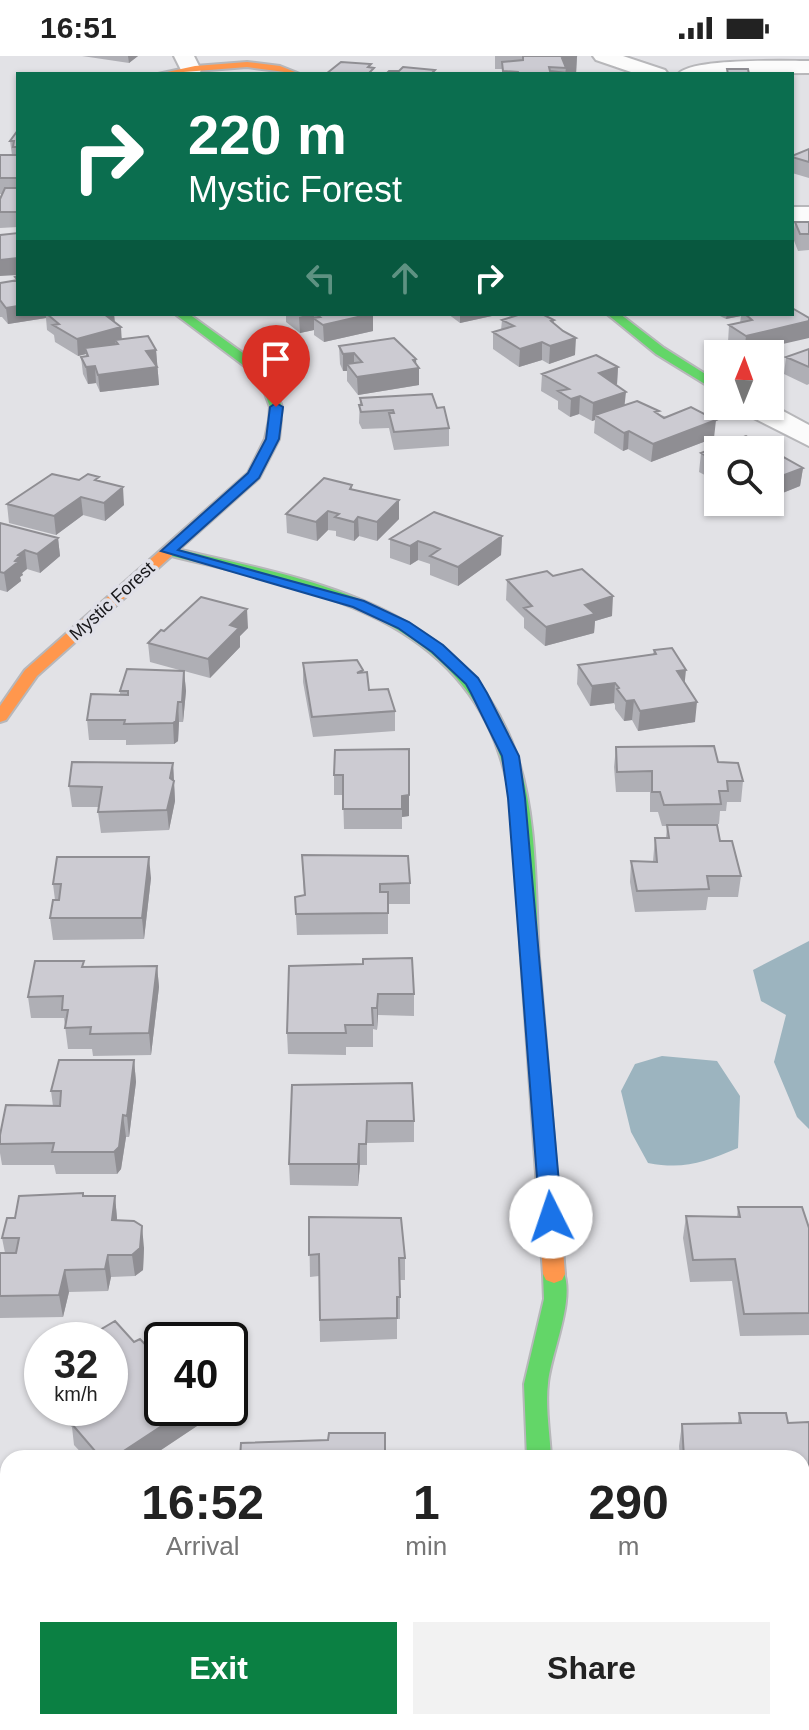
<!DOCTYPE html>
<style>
body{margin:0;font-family:Arial,sans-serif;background:#f2f2f2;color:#222;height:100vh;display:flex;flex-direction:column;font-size:30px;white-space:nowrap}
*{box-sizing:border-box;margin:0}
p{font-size:26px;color:#767676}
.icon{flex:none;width:44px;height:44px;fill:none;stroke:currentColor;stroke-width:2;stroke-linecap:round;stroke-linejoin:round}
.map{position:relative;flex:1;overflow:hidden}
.side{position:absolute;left:0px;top:1394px;width:810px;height:280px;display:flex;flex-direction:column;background:#fff;border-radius:24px 24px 0 0;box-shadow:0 2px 6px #0004}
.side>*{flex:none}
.guide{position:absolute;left:16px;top:16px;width:778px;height:244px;border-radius:0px;box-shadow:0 2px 6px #0004;background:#0b6e4f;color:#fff;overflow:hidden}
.needle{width:52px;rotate:1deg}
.buttons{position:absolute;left:704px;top:284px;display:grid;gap:16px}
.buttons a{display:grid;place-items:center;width:80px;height:80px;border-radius:0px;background:#fff;box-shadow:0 2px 6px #0004;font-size:40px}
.speed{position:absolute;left:24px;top:1266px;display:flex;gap:16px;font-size:40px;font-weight:700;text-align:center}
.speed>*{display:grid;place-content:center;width:104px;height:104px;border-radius:50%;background:#fff;box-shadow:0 2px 6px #0004;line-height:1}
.speed small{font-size:20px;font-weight:400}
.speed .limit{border:4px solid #111;border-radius:12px;background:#fff;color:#111}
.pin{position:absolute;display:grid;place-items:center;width:68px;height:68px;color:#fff;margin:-82px -34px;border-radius:50% 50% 50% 0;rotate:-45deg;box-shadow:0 0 8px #0007}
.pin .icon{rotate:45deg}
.me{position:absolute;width:88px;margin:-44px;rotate:356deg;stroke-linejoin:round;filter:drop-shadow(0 0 6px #0008)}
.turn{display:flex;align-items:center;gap:28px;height:168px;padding:0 40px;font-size:36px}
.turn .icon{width:104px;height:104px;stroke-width:2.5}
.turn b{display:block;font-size:56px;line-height:68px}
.lanes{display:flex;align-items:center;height:76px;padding:0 40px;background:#0003;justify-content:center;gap:40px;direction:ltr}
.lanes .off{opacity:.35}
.eta{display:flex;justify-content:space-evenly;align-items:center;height:136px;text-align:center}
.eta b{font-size:48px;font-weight:700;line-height:56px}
.action{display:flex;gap:16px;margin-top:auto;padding:16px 40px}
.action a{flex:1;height:92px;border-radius:0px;background:#0b8043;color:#fff;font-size:32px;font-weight:700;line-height:92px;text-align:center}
.action a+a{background:#f2f2f2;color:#222}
.status{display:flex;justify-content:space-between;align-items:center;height:56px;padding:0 40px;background:#fff;direction:ltr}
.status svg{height:22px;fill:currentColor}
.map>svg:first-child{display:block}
</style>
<div class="status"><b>16:51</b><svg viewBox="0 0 49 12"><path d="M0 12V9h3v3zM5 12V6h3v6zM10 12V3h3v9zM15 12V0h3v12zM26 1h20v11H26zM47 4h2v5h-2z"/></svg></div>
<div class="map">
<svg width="809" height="1674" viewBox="0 0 809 1674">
<rect width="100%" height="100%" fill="#e2e2e6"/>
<path fill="#9cb4bf" d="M809 885V1073L797 1061 774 1006 786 959 761 945 753 914Z
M662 1000 717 1005 740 1040 738 1092C704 1106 685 1114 648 1107L631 1076 621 1035 635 1008Z"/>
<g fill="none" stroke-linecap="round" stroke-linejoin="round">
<g stroke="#b7b7ba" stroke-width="4">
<path id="street" d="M174 0H194L201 14 199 18H183Z
M593 0H623L665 14 668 18H637L596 4Z
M809 5V17L678 18C692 2 784 5 809 5Z
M792 151H809V165H792Z
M770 348 809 369V390L742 356 738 350Z
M0 1510 8 1513V1566L0 1563Z
M802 1607H809V1661H802Z"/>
</g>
<g stroke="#b7b7ba" stroke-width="4">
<path id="fast" d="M175 258H189L269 316 282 351 280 367 269 364 270 351 259 321Z
M607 258H620L664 292 718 326V336L656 298Z
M168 491C305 523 463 546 516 697 538 761 535 835 539 902L537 906 530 908 521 902C517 835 521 761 499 697 451 552 292 530 163 498L161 495Z
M554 1209 562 1212C577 1241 551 1296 548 1327 545 1351 550 1378 551 1402H527L524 1328 544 1243 543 1218 546 1212Z"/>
</g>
<g stroke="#b7b7ba" stroke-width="4">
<path id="slow" d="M247 6 280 10 300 18 247 11 158 18 195 10Z
M275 360 281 364 279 383 259 422 37 620 6 664 0 666V650L25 614 248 417 265 383 269 364Z
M530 896 539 902 565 1218 562 1224 554 1227 546 1224 543 1218 521 902Z"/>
</g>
<use href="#street" fill="#fbfbfb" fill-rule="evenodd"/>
<use href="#fast" fill="#63d668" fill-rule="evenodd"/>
<use href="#slow" fill="#ff974d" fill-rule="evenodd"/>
</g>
<path fill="#afafb5" d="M82 0H138L129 7Z
M495 0H577L576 18H502V13H495Z
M18 74V171L0 172V143L2 138H0V99H12L10 85Z
M809 93V122L792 117V100Z
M795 166H809V194L798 195 793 182Z
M18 220V258H114L115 267 122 283 156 294 159 329 100 336 96 327 88 328 83 318 81 301 86 300V298L78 300 55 286 54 279 47 274 46 262 8 268 2 261H0V227L16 225 15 221Z
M286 258H373V275L324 286 314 279V274L300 277 286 266Z
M448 258H501L460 267Z
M716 258H792L744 297 728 286 729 269 740 267 741 260 726 263Z
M502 264H554V267L575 299 549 308 542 304 519 311 493 293V276L501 274Z
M339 290 416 303 419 329 358 339 347 325V315H343L340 308Z
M809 293V328L807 329 784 318 786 301Z
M618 311 617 328 615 329 625 349 659 358 714 382 651 406 628 393 623 395 594 377 595 364 592 365 579 358 570 361 558 353V345L541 335 542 318Z
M360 342 437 352 449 372V390L394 394 389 372 362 373 359 367Z
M746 380 803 412 800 430 770 442V394H718V426L699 416 701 397Z
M79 424 100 426 124 449 105 465 83 459 56 479 9 467 7 448Z
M352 429V433L399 444V463L377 485 359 480 354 485 336 480V475L328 474 317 485 287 477 286 458Z
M0 467 58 482 60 500 40 517 27 513 22 517 23 519 20 521 21 525 7 536 0 534Z
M502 480 501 499 458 530 430 519V508L418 504 410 509 390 502V483Z
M553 520 612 560 595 565 594 577 545 590 524 572V562L506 544 507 524Z
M248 572 240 580V591L210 622 184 615 186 635 183 666H179L178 685 174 688 126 689V684H89L87 664 120 639V635L183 615 150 606 148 587 164 575Z
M654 594 685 627 695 666 638 675 632 664 624 665 615 653V649L614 647 590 650 577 628 578 609 653 598Z
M303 607 363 617 369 634 395 655V675L313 681 303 626Z
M616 691 718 706 743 725 741 746H727L726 755H720L719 768 705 769 720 785 741 820 738 841H708L706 854 635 856 630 826 631 805H653L655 782H666L667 770H662L658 756H650V736H616L614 711Z
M409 693V760L402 761V773H344L343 739H334V719Z
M173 707 175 745 169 774 101 777 98 756 99 751H72L69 730Z
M302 799 410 827V848H388V878L297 879 295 841 304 839Z
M151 822 144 883 53 884 50 862 55 844 53 828Z
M157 910 159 931 151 999 93 1000 92 993H68L64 962H31L28 941 84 911Z
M289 910 414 938V960L378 959 377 974 373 973V991H346V999L288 998 287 977Z
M134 1004 136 1026 129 1081H126L121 1113 117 1118H56L54 1109H2L0 1097V1079L53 1050 51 1035Z
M292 1029 414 1065V1086L367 1087V1109H360L358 1130 290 1129 289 1108Z
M84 1140H115L117 1164 144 1192 143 1214 135 1220 111 1221 108 1235 69 1236 63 1261 0 1262V1197H5L2 1182 15 1162Z
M738 1151 809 1172V1279L740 1280 732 1225 690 1226 683 1182 686 1160 737 1161Z
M309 1161 405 1202V1224H400V1263H397V1283L320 1286 319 1220 310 1221Z
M63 1352H110L200 1368 149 1402H86L74 1389 72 1371 67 1368 65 1355Z
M739 1357 788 1367 809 1366V1469H802V1402H680L679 1390 682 1368 738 1367Z"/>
<path fill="#8f8e93" d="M128 0H138L129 7Z
M577 0 576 18H565L566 12 562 2Z
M18 202V219L0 220V204Z
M18 250V258H46V262L8 268 6 252Z
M102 258H114L115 270Z
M310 258H314V274L300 277 299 261Z
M373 258V275L324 286 323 269Z
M460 258H501L460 267Z
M727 258H741V260L726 263Z
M809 265V282L744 297 746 280Z
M121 271 122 288 115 284 116 290 85 292 86 298 78 300 77 283Z
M576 282 575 299 549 308 550 290Z
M542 286V304L519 311 520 293Z
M156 294 159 329 100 336 98 319 146 295Z
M354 297V314L347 308V315H343V298Z
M416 303V312H419V329L358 339 357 321Z
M95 310 96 327 88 328 86 311Z
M618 311 617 328 597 335 599 317Z
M626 336 624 354 595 359V364L592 365 593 347Z
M580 340 579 358 570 361 571 343Z
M716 364 714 382 651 406 653 388Z
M629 375 628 393 623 395 624 377Z
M803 412 800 430 770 442 771 424Z
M123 431 124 449 105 465 104 447Z
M81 441 83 459 56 479 54 460Z
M399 444V463L377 485V466Z
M328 455V474L317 485 316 466Z
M358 461 359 480 354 485V466Z
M502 480 501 499 458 530V511Z
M58 482 60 500 40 517 37 498Z
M418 485V504L410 509V490Z
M25 494 27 513 22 517 23 519 20 521 21 525 7 536 4 517 15 505 18 499Z
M613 540 612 560 595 565 594 577 545 590 546 571 585 549Z
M247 553 248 572 240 580V591L210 622 208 603 230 569Z
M686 614 684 633 677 615Z
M184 615 186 635 183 666 182 646Z
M615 627 614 647 590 650 592 630Z
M634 644 632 664 624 665 626 645Z
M178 646 179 666 178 685 174 688 173 667Z
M697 646 695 666 638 675 640 655Z
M173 707 175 745 169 774 167 754Z
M409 739V760L402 761V773V740Z
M149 801 151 822 144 883 142 862Z
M157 910 159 931 151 999 149 977Z
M378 938V959L377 974V952Z
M134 1004 136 1026 129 1081 127 1060Z
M123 1059 126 1081 121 1113 117 1118 114 1096Z
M359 1088 360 1109 358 1130V1108Z
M115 1140 117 1162 115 1186 112 1164Z
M142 1170 144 1192 143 1214 135 1220 132 1199Z
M108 1199 111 1221 108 1235 105 1213Z
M65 1214 69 1236 63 1261 59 1239Z
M189 1352H199L200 1368 149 1402H113Z"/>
<path fill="#cccbd2" stroke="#8f8e93" stroke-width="2" d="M523 0H577L562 2 566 12 549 11 550 15 576 18H519L518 16 503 15 502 6 523 4Z
M341 6 371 8 368 11 374 12 369 17 377 18H326Z
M403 11 435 14 432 17 442 18H386L389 15H399Z
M727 13H748L749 18H728Z
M18 74V91H13L14 85H10Z
M809 93V106L792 101V100Z
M0 99H18V122H0Z
M5 132H18V156H0V143Z
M795 166H809V178H800Z
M18 177V202L0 204V179Z
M18 220V250L6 252 0 244V227L18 224 15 221Z
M792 252 809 262V265L746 280 729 269 752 264 745 258H792Z
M47 258H104L121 271 77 283 53 269 59 268Z
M316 258H371L323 269 313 262 320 261Z
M521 258H542L554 264 551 265 563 275 576 282 550 290 542 286 520 293 493 276 514 270 502 264Z
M148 280 156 294 146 295 157 311 98 319 95 310 86 311 81 301 88 300 85 292 118 288 115 284Z
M394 282 416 303 413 304 419 312 357 321 347 308 362 306 354 297 343 298 339 290Z
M809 293V311L786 301Z
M596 299 618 311 599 317 626 336 593 347 580 340 571 343 558 335 569 333 542 318Z
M432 338 437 352 444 351 449 372 394 376 389 357H394L393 354 361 356 359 349H362L360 342Z
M637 345 659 355 655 356 664 362 691 351 716 364 653 388 629 375 624 377 595 359Z
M746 380 803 412 771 424 770 394H718V407L701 397Z
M52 418 79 424 88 418 99 421 95 424 123 431 104 447 81 441 54 460 7 448Z
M324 422 352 429 350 433 399 444 377 466 358 461 354 466 335 461 339 458 328 455 316 466 286 458Z
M434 456 502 480 458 511 430 500 440 493 433 490 418 485 410 490 390 483Z
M0 467 58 482 37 498 25 494 18 499 20 500 15 505 18 506 4 517 0 516Z
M582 513 613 540 585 549 595 558 546 571 524 552 532 550 507 524 547 515 553 520Z
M201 541 247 553 230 569 239 572 208 603 148 587 161 574 164 575Z
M672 592 686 614 677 615 697 646 640 655 634 644 626 645 617 633 619 632 615 627 592 630 578 609 656 598 654 594Z
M357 604 363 614 357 617 367 616 369 634 388 633 395 655 312 661 303 607Z
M127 613 184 615 182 646H178L176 665 173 667 124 668 125 664H87L91 638 128 639V635H120Z
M714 690 718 706 738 707 743 725H727L728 735H719L721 748 664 749 660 736H652V715L617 716 616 691Z
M409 693V739L402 740V753H343V719H334L335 694Z
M72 706 173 707 170 722 174 725 167 754 98 756 102 731 69 730Z
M667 769H717L720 785H732L741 820H707L709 833 637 835 631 805 657 806 655 782H669Z
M302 799 408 800 410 827 380 828V836H388V857L296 858 295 841 305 839Z
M57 801H149L142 862H50L53 844H59L61 828H53Z
M412 902 414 938H378L377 952H372L373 969H345L346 977H287L289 910 363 908V903Z
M35 905H84L82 911 157 910 149 977 90 978 91 971 65 972 68 954H62L63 940 28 941Z
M59 1004H134L127 1060 123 1059 119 1091 114 1096H52L54 1087 0 1088V1079L6 1049 60 1050 61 1035H51Z
M412 1027 414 1065H367L366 1088H359L358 1108H289L292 1029Z
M83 1137V1140H115L112 1164 134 1165 142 1170 140 1192 132 1199H108L105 1213 65 1214 59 1239 0 1240V1197H16L19 1182H2L7 1162H15L19 1140Z
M738 1151H802L809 1172V1257L744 1258 735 1203 693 1204 686 1160 740 1161Z
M309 1161 401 1162 405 1202H399L400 1241H397V1262L320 1264 319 1198 309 1199Z
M115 1265 134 1286 140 1283 162 1306V1352H189L113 1402H101L71 1367 79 1363 72 1352H110V1284H83Z
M739 1357H786L788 1367 809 1366V1447L805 1448 802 1445V1402H684L682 1368 741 1367Z
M329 1377H385V1402H240L241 1387 328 1384Z"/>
<path fill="#1a73e8" stroke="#114b97" stroke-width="2" d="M276 347 283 351 279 383 259 422 178 494 364 545 409 566 443 589 478 622 487 637 519 700 525 742 562 1161 559 1167H543L540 1161 508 742 502 700 471 637 466 628 432 596 398 572 353 551 161 495 248 417 266 383 270 351Z"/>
<g text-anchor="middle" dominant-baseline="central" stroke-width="7" stroke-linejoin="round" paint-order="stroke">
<g font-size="18" fill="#18181b" stroke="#e0e0e8">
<text transform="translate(112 545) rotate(-42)">Mystic Forest</text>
</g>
</g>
</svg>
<div class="buttons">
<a><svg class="needle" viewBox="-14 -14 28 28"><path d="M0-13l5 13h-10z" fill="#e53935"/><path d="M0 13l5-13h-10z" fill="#767676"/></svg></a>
<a><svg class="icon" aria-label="search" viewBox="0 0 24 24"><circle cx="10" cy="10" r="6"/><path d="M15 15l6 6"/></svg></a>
</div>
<div class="speed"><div>32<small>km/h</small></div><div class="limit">40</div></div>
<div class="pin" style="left:276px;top:351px;background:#d93025"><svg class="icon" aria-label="arrive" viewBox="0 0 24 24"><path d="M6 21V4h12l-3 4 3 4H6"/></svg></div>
<svg class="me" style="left:551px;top:1161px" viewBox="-20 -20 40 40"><circle r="19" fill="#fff"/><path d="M0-13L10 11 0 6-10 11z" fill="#1a73e8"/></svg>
<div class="guide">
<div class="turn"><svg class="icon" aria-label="right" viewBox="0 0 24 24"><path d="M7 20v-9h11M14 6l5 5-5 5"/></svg><div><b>220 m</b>Mystic Forest</div></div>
<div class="lanes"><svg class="icon off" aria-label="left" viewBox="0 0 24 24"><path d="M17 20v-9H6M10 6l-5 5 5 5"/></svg><svg class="icon off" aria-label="ahead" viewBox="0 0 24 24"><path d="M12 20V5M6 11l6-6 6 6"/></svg><svg class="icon" aria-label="right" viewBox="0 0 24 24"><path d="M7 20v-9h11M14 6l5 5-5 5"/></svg></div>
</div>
<section class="side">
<div class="eta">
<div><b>16:52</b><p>Arrival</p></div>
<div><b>1</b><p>min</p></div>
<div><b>290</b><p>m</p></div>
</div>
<div class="action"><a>Exit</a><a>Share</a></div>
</section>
</div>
